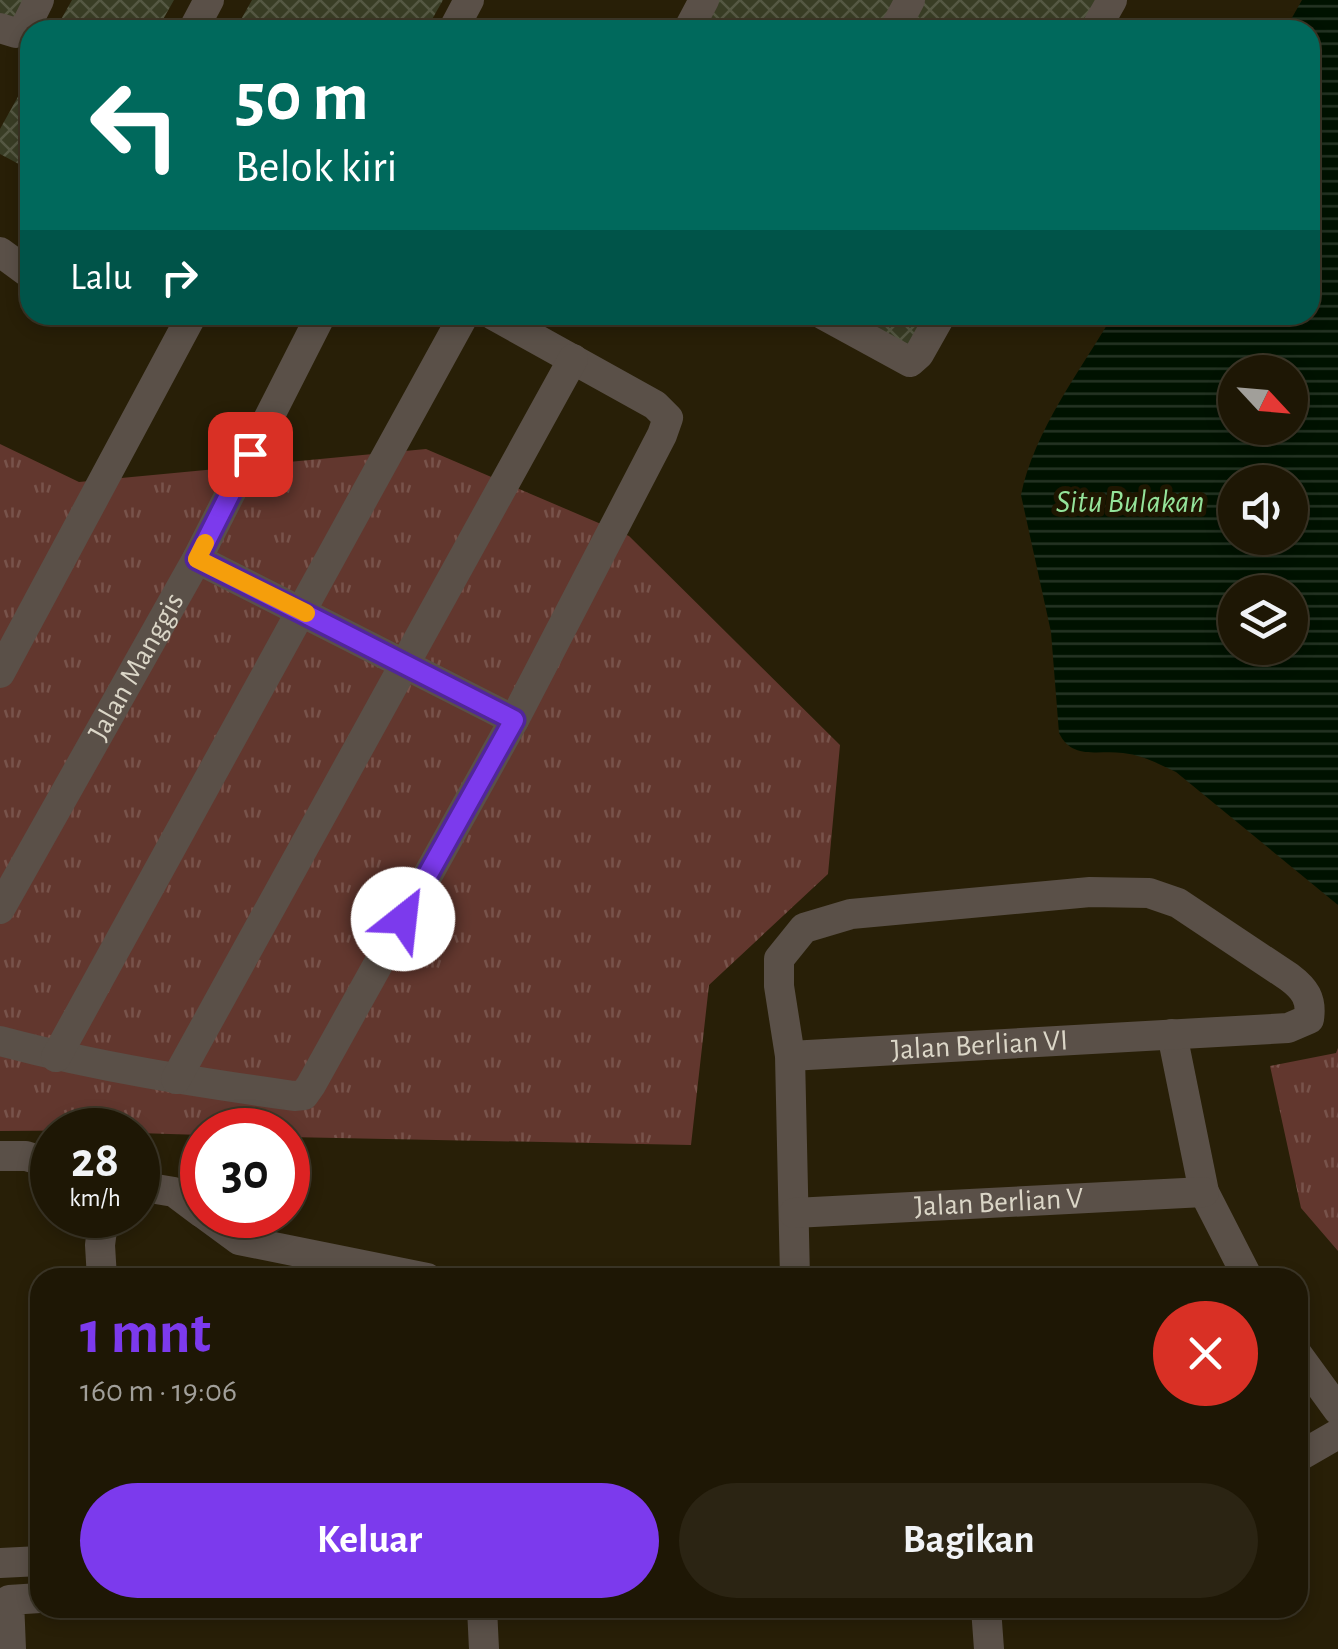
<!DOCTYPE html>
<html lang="id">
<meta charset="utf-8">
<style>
body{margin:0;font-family:"Alegreya Sans",sans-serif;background:#2b2413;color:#f1f3f6;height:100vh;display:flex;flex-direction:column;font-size:38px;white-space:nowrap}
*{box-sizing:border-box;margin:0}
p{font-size:32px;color:#a19f9a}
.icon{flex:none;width:55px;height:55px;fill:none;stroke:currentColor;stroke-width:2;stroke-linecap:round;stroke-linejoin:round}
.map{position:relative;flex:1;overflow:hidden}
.details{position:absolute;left:30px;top:1268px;width:1278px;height:350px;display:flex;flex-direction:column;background:#1e1705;border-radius:30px;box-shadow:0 5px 15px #0003,0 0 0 2px #3c3627}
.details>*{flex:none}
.hud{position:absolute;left:20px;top:20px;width:1300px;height:305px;border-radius:30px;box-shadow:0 5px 15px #0003,0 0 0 2px #3c3627;background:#00695c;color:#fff;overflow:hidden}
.needle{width:65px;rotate:116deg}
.tools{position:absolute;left:1218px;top:355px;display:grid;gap:20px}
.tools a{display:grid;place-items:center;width:90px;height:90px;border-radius:50%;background:#1e1705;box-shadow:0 5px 15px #0003,0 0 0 2px #3c3627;font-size:50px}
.speed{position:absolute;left:30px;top:1108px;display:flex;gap:20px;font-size:50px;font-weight:700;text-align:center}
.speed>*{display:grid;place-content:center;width:130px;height:130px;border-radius:50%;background:#1e1705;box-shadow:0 5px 15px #0003,0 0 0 2px #3c3627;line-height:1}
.speed small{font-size:25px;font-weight:400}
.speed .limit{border:15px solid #d22;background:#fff;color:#111}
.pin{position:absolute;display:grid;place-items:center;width:85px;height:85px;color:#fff;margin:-42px;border-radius:20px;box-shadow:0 5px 15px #0006}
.me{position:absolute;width:110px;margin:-55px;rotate:29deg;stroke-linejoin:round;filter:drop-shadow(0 0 8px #0008)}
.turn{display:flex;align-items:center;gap:35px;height:210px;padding:0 50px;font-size:45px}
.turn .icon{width:130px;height:130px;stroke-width:2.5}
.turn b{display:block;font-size:70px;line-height:85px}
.then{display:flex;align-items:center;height:95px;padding:0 50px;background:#0003;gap:20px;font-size:38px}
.round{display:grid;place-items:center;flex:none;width:105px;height:105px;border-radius:52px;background:#2b2413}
.head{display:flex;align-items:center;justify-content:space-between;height:170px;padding:0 50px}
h1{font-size:60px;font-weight:700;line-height:75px;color:#7c3aed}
.cta{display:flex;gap:20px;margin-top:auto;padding:20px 50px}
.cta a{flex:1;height:115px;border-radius:60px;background:#7c3aed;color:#fff;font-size:40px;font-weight:700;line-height:115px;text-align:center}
.cta a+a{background:#2b2413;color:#f1f3f6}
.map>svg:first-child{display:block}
</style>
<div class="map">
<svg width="1338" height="1649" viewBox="0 0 1338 1649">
<defs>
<pattern id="grass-tufts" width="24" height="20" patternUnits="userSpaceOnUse" patternTransform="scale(2.5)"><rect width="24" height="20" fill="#62372e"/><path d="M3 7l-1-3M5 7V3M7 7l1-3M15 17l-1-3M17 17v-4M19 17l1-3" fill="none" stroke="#78534b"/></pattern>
<pattern id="water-rules" width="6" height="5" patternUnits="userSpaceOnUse" patternTransform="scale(2.5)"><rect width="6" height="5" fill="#001200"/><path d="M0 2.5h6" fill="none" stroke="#253424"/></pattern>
<pattern id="building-cross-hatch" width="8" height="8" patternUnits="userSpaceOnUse" patternTransform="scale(2.5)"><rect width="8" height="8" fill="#393d25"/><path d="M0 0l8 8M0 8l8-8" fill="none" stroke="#555843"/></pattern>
</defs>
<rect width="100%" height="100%" fill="#281f07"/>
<path fill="url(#grass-tufts)" d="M0 444 79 482 426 449 629 536 840 745 828 874 709 985 691 1145 288 1137V1130H202V1135L138 1133V1130L0 1131Z
M1338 1048V1251L1301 1208 1270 1066 1336 1053Z"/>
<path fill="url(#water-rules)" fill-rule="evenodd" d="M1302 0H1338V905L1176 772C1159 764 1142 755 1123 753 1097 750 1072 760 1059 733L1051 632 1021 495C1034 431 1080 371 1113 315H1310V30H1285ZM1235 372H1290V428H1235ZM1235 482H1290V538H1235ZM1235 592H1290V648H1235Z"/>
<path fill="url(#building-cross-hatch)" d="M0 0H36L22 25 0 13Z
M72 0H174L157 30H55Z
M252 0H443L426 30H235Z
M710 0H901L885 30H694Z
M915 0H1106L1090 30H899Z
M30 75V170L0 154V129Z
M833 315H928L906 355Z"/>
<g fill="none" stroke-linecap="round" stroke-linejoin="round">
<g stroke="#5a5048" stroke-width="30">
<path d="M0 28 16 33 26 26 39 0"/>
<path d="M193 30 209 0"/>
<path d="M453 30 469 0"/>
<path d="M688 30 704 0"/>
<path d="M894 30 910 0"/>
<path d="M1095 30 1112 0"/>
<path d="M0 252 30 274"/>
<path d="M824 315 910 362 919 354 941 315"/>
<path d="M197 559 514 720"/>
<path d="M0 673 192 315"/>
<path id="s1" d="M0 909 197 559 321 315"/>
<path d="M1172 1034 1204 1192 1248 1278"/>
<path d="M0 1041C97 1067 195 1082 294 1096L304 1095 311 1085 514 720 662 435 668 418 655 405 493 315"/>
<path id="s2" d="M790 1056 1288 1028 1309 1019C1312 999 1305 989 1289 977L1178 903 1149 893 1090 892 851 914 804 928 779 959V986L790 1056 795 1278"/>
<path d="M56 1057 464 315"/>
<path d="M176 1079 573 359"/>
<path d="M0 1156H26L52 1164"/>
<path d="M138 1186 174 1192 202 1213"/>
<path id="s3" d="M794 1213 1204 1192"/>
<path d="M205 1215 239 1240 427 1278"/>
<path d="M102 1278 100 1245 104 1215"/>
<path d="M1298 1355 1338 1410"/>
<path d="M1298 1457 1338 1434"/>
<path d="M0 1563 40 1561"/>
<path d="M482 1608 484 1649"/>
<path d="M986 1608 989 1649"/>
<path d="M11 1649 9 1600 40 1598"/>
</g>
</g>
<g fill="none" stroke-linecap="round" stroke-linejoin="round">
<g stroke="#51269a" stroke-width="25">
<path id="route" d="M250 454 197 559 514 720 403 919"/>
</g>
<use href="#route" stroke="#7c3aed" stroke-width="18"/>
<path stroke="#f59e0b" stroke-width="18" d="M205 543 197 559 306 613"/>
</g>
<g text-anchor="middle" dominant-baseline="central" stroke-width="10" stroke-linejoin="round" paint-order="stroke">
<g font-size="30" fill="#dbd6c7" stroke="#1e1601">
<text stroke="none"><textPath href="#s1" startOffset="278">Jalan Manggis</textPath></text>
<text stroke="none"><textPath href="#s2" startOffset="190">Jalan Berlian VI</textPath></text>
<text stroke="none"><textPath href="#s3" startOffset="205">Jalan Berlian V</textPath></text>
</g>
<g font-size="32" font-style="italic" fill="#94e39a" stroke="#1e1601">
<text x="1130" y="502">Situ Bulakan</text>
</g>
</g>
</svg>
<div class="tools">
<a><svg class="needle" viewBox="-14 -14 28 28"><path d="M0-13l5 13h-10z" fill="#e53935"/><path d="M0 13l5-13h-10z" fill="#a19f9a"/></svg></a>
<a><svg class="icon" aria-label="sound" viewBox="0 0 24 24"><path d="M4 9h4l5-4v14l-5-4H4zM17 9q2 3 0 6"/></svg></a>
<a><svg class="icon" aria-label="layers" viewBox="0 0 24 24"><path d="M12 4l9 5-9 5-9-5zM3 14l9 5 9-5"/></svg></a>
</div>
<div class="speed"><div>28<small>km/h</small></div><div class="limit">30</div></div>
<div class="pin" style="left:250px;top:454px;background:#d93025"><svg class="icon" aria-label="arrive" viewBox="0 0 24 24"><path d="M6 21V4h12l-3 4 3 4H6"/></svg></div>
<svg class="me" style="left:403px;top:919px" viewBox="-20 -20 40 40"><circle r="19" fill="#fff"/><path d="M0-13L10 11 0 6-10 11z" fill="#7c3aed"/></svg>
<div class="hud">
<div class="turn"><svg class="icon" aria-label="left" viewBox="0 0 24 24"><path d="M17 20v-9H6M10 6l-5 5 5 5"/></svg><div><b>50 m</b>Belok kiri</div></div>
<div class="then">Lalu<svg class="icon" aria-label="right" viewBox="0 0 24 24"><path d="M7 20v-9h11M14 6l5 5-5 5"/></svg></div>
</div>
<section class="details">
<div class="head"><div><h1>1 mnt</h1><p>160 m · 19:06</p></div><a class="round" style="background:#d93025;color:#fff"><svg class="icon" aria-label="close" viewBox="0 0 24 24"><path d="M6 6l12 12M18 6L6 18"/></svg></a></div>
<div class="cta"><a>Keluar</a><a>Bagikan</a></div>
</section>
</div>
